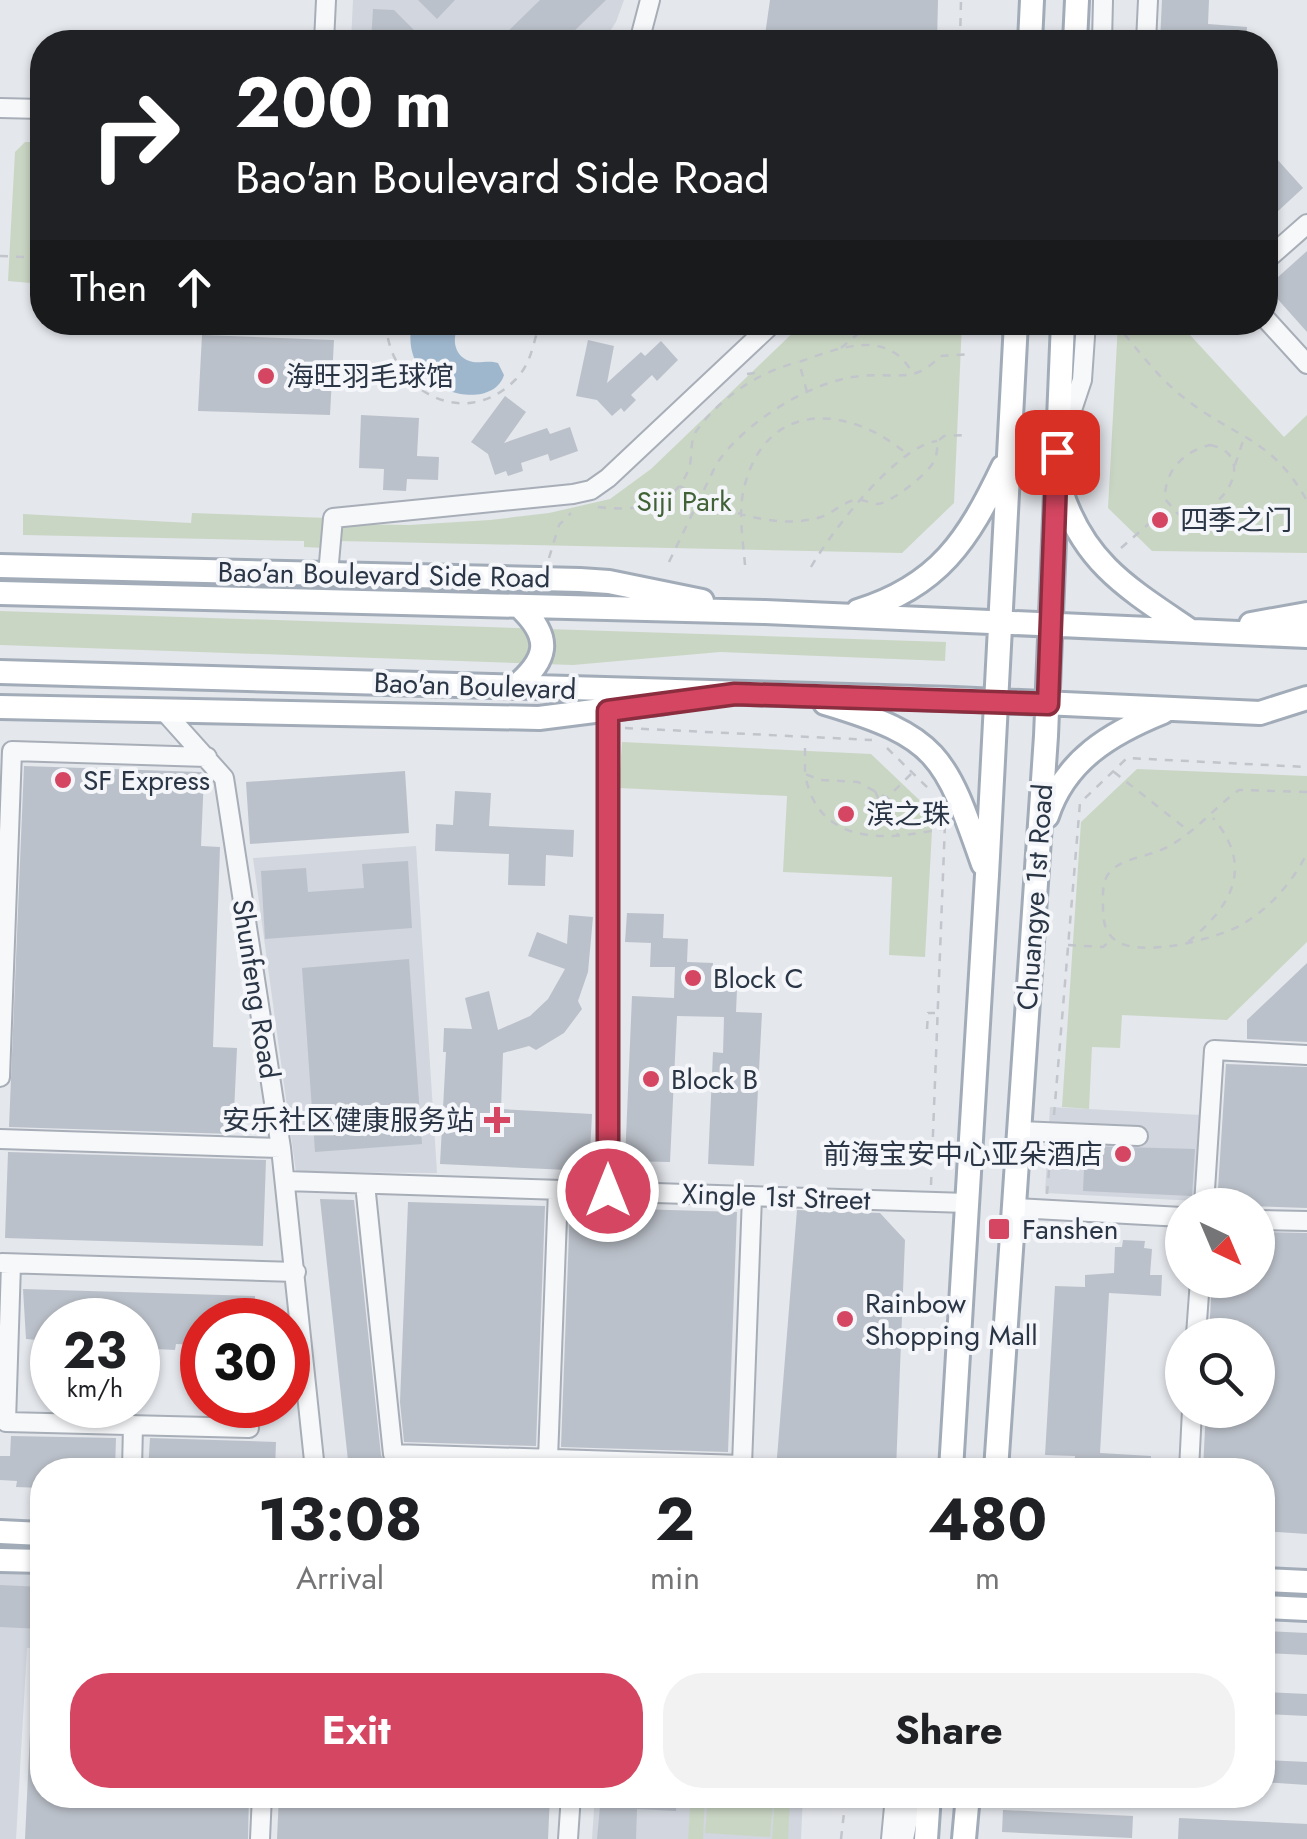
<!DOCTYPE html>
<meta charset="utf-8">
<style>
body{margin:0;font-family:Jost,"Noto Sans SC",sans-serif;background:#f2f2f2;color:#202124;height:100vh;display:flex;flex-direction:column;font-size:38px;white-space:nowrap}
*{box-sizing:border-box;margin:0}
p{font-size:32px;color:#757577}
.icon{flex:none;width:55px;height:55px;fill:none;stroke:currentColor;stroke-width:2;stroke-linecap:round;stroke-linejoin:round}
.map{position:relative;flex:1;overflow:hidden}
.sheet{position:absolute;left:30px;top:1458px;width:1245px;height:350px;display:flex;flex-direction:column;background:#fff;border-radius:40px;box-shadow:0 2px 8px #0004}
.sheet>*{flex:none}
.hud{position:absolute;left:30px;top:30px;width:1248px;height:305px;border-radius:40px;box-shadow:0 2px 8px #0004;background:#202124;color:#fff;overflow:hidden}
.needle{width:65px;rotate:136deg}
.controls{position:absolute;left:1165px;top:1188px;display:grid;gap:20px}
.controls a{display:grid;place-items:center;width:110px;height:110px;border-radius:50%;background:#fff;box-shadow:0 2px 8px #0004;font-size:50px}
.speed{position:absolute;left:30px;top:1298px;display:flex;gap:20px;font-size:50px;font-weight:700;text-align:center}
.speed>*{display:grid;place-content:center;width:130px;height:130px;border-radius:50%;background:#fff;box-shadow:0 2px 8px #0004;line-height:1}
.speed small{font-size:25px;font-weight:400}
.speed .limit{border:15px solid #d22;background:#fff;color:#111}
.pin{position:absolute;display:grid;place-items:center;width:85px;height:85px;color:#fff;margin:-42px;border-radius:20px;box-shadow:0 5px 15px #0006}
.me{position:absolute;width:110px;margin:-55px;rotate:0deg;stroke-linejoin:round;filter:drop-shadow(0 0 8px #0008)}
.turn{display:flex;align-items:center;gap:35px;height:210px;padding:0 40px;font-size:45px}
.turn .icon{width:130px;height:130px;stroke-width:2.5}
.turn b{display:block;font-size:70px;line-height:85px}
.then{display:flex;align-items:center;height:95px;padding:0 40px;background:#0003;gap:20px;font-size:38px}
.eta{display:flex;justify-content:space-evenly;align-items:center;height:170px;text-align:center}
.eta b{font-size:60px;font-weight:700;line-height:70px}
.button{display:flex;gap:20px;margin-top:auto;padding:20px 40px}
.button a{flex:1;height:115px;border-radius:40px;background:#d44661;color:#fff;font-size:40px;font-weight:700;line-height:115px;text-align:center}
.button a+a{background:#f2f2f2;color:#202124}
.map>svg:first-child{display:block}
</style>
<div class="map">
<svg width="1307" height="1839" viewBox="0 0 1307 1839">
<rect width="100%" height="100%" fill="#e4e7ec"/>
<path fill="#d2d6de" d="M353 0H624L616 22 603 42H351Z
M416 846 437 1173 296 1172 253 858Z
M1050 1107 1201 1115 1196 1201 1045 1193Z
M0 1573 42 1575V1648H27L16 1839H0Z
M595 1795H803L801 1839H592Z"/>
<path fill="#cad6c4" d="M25 142H42V284L8 281 15 152Z
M803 323H962L954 503 902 553 338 541V524L409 525 490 520 549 513 610 499 651 469Z
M1118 323H1179L1284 437 1307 415V553L1152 551 1108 508Z
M192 513 327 518 325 548 304 547V541L23 535V514L191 523Z
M0 611 946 642 945 661 720 652 573 665 0 645Z
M622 742 871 754 933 813 925 957 889 955 892 877 783 872 787 796 619 788Z
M1137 769 1307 776V942L1227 1020 1122 1015 1120 1048 1092 1047 1089 1109 1062 1107 1081 822Z
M691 1795H705L703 1839H688Z
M775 1795H790L788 1839H772Z
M708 1798 773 1802 770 1837 705 1833Z"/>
<path fill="#9eb7cd" d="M412 323H460C451 337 453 358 473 362 482 363 489 360 498 363L504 375C492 415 397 393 412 323Z"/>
<path fill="#bbc1ca" d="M418 0H455L437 19Z
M540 0H606L563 42H497Z
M770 0H938L937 42H792L765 35Z
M1162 0H1209L1208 24 1247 27 1246 42H1160Z
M373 9 394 10 426 42H371Z
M1276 158 1303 188 1265 223V168Z
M1307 251V332L1267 287Z
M202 335 334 340 330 415 198 411Z
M588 340 614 346 607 383 641 352 645 356 661 341 678 360 657 381 652 375 631 395 636 400 624 412 621 408 612 416 597 400 576 396Z
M505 396 526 412 504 443 547 428 550 434 570 427 578 451 550 461 548 454 521 463 523 471 508 476 506 471 495 475 488 454 471 442Z
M361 415 419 418 417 456 439 457 438 480 407 479 406 491 383 490 384 469 359 468Z
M24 766 201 772 204 775 201 846 220 847 213 1047 237 1048 233 1134 9 1127Z
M405 771 409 833 250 844 246 782Z
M455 791 491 793 489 826 574 830 573 857 546 855 545 886 508 885 509 854 435 851 436 824 453 825Z
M408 861 412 928 265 939 261 871 306 868 308 892 364 888 362 864Z
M627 913 664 914 663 938 688 939 687 962 713 963 711 988 737 989 736 1012 762 1013 754 1166 708 1164 713 1052 723 1053 724 1017 677 1016 670 1162 625 1161 632 996 674 998 675 967H650L651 943 625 942Z
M569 915 593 917 588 972 578 1001 582 1009 564 1033 536 1050 529 1046 503 1053 501 1109 592 1114 589 1171 440 1164 446 1052H443L444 1028 472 1029 465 998 489 991 498 1030 530 1016 548 999 565 969 528 956 537 932 567 944Z
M409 959 422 1144 315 1152 302 968Z
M1307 963V1042L1247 1039V1020Z
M1226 1064 1307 1067V1208L1217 1205Z
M1085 1146 1195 1149 1192 1196 1083 1191Z
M8 1152 266 1160 263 1246 5 1238Z
M320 1199 354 1200 381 1455 388 1470H349Z
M408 1202 545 1206 536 1446 404 1442 400 1402Z
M570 1207 737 1212 728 1452 561 1447Z
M797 1210 880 1213 905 1240 896 1470H776Z
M1258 1232 1307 1233V1534L1262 1531V1470L1203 1469 1206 1410H1258V1335H1209L1212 1280H1258Z
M1123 1240 1145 1241 1144 1248 1152 1249 1150 1275H1162L1161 1296 1109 1293 1100 1453 1151 1456V1470L1074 1468 1075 1456 1045 1455 1055 1286 1085 1287V1275L1114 1273 1115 1247H1122Z
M23 1289 255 1296 254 1320H202V1345L176 1344 175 1350 155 1349V1344L143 1343 144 1320H52V1345H38V1340L26 1339Z
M11 1436 116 1438 115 1470H42V1488L16 1487 17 1481 0 1480V1456H10Z
M150 1438 276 1442 275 1470H148Z
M0 1585 42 1587V1629L0 1627Z
M1262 1631 1307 1633V1655L1262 1653Z
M32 1690H42V1795H249L248 1839H25Z
M1262 1692 1307 1694V1716L1262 1714Z
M1262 1760 1307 1762V1785L1262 1782Z
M279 1795H550L548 1839H277Z
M601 1795H677L676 1811 637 1809 636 1839H597Z
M1003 1810 1133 1816 1132 1838 1002 1832Z
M1179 1818 1307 1824V1839H1178Z"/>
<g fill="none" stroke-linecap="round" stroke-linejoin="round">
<g stroke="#a8aeb7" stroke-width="22">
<path id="minor" d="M324 42 326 0
M639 42 650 0
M1102 42 1103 0
M1146 42 1148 0
M0 108 42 109
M1265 261 1307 224
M1265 318 1307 364
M1063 437 1082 380 1086 322
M328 574 333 518 573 494 591 490 608 478 774 322
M163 710 224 778 281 1148 315 1470
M0 1077 12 751 207 757
M1020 1131 1138 1136
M0 1139 281 1148
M285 1181 967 1203
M365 1184 393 1454 742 1465V1470
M608 1191 609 711
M1204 1205 1214 1050 1307 1055
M1014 1208 1182 1217
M1258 1220 1307 1221
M2 1263 296 1272
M11 1264 6 1422 249 1428
M1196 1335 1200 1280
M548 1459 558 1190
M742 1465 752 1196
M132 1470 133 1425
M1189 1470 1192 1410
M885 1795 895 1796 891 1839
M260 1839 262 1795
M568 1839 571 1795
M904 1839 913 1795"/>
</g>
<g stroke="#a2acb8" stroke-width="28">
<path id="major" d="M1030 42 1032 0
M1075 42 1077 0
M1061 491C1084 563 1129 589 1188 629
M0 566 580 580 609 582 702 601
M0 593 765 612 1307 636
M858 611C939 586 968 540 1003 467
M1251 624 1307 614
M0 672 955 699 1260 713 1307 698
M515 687C547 660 553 639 521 608
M825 703C939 737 945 755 983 864
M0 707 539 718 665 702
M1047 816C1065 760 1111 733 1163 712
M951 1470 987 875 1016 322
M996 1470 1046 736 1063 322
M0 1532 42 1534
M0 1560 42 1561
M1262 1580 1307 1582
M1262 1607 1307 1609
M926 1839 929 1795
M964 1839 968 1795"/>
</g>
<path stroke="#c2c5cb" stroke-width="2.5" stroke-dasharray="8 8" stroke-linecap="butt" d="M960 42 961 0
M0 256 25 257 42 246
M386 322C388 390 464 432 515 380 532 363 533 343 540 322
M1114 322C1136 347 1157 377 1183 397 1234 438 1272 437 1307 501
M841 348 872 322
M747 374 763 372
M807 392 799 362C839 348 888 327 913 374
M1210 445C1262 455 1220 522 1178 514L1165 499C1164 471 1184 451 1210 445Z
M1235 465 1245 435
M680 486C718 510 775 531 821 517 833 513 843 502 855 500 864 498 869 504 877 504 891 503 926 475 933 463 937 457 937 448 938 441L944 436 967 435
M598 507C633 511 675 509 689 468 693 456 689 441 697 430 721 397 760 371 799 362
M1121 548 1168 507
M549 558 559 525 571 513
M669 562 716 465C742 424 810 381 860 376 894 372 914 385 940 356L972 354
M745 565C743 540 738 512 744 488 766 398 849 405 907 454
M811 567C831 532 897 446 937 441
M625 728 872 740
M887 748 931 791
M805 772V740
M1114 772 1190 832
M911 774 887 798 858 782 821 780 805 774C818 847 888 841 945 828
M875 791 890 825 899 836
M1307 792 1239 790C1212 809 1193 836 1161 850 1143 858 1119 858 1107 876 1102 885 1103 896 1103 906 1103 920 1104 931 1115 940 1140 959 1216 939 1241 925 1269 909 1293 882 1307 853
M887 798C905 811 927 810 944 827
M1188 942C1231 907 1255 867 1213 818
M1068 945 1103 947 1112 939
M927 1029 928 1013H935
M1054 1115 1080 803 1127 758 1307 767
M931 1185 945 823
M1047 1194 1051 1148
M841 1839 846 1795"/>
<use href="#minor" stroke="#f7f8fa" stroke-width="18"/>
<use href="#major" stroke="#fff" stroke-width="22"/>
</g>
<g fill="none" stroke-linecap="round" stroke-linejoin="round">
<g stroke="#8a2e3f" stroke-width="25">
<path id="route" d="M608 1191V711L735 694 1048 704 1057 452"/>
</g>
<use href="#route" stroke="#d44661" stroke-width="18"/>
</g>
<g fill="#d44661" stroke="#f4f6f9" stroke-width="4">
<circle cx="266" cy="376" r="10"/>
<circle cx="1160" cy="520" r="10"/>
<circle cx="63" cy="780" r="10"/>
<circle cx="846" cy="814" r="10"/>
<circle cx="693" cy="978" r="10"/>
<circle cx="651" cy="1079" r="10"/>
<path d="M492 1105h10v10h10v10h-10v10h-10v-10h-10v-10h10z"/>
<circle cx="1123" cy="1154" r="10"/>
<rect x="987" y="1217" width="24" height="24" rx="5"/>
<circle cx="845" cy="1319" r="10"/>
</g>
<g text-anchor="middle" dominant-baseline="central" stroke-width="8" stroke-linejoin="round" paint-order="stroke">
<g font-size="28" fill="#2a3545" stroke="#f4f6f9" text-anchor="start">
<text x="286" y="376">海旺羽毛球馆</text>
<text x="1180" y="520">四季之门</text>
<text x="83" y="780">SF Express</text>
<text x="866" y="814">滨之珠</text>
<text x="713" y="978">Block C</text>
<text x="671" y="1079">Block B</text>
<text x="474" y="1120" text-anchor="end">安乐社区健康服务站</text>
<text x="1103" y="1154" text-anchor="end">前海宝安中心亚朵酒店</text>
<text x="1022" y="1229">Fanshen</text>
<text x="865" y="1303">Rainbow<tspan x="865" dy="32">Shopping Mall</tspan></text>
</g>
<g font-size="28" fill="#416237" stroke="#f4f6f9">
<text x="684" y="501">Siji Park</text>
</g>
<g font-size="28" fill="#2a3545" stroke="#f4f6f9">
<text transform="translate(384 575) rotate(1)">Bao'an Boulevard Side Road</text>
<text transform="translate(475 686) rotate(2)">Bao'an Boulevard</text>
<text transform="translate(1035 897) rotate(-86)">Chuangye 1st Road</text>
<text transform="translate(256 989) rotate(81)">Shunfeng Road</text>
<text transform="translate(776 1197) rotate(2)">Xingle 1st Street</text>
</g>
</g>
</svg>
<div class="controls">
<a><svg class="needle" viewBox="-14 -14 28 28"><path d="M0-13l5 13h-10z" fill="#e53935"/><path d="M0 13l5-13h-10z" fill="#757577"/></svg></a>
<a><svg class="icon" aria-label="search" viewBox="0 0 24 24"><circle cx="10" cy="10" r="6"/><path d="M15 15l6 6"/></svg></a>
</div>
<div class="speed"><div>23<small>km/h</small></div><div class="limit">30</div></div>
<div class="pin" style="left:1057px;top:452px;background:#d93025"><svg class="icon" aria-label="arrive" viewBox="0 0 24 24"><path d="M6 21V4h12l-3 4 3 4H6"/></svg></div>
<svg class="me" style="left:608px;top:1191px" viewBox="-20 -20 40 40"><circle r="17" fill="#d44661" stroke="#fff" stroke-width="3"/><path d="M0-11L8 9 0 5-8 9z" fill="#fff"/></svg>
<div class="hud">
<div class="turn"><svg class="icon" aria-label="right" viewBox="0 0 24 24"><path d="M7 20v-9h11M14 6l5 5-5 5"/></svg><div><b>200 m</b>Bao'an Boulevard Side Road</div></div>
<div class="then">Then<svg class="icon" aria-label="ahead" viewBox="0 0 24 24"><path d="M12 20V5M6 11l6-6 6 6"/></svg></div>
</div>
<section class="sheet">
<div class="eta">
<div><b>13:08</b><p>Arrival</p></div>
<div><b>2</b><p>min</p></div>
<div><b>480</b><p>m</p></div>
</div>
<div class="button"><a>Exit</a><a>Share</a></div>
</section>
</div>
